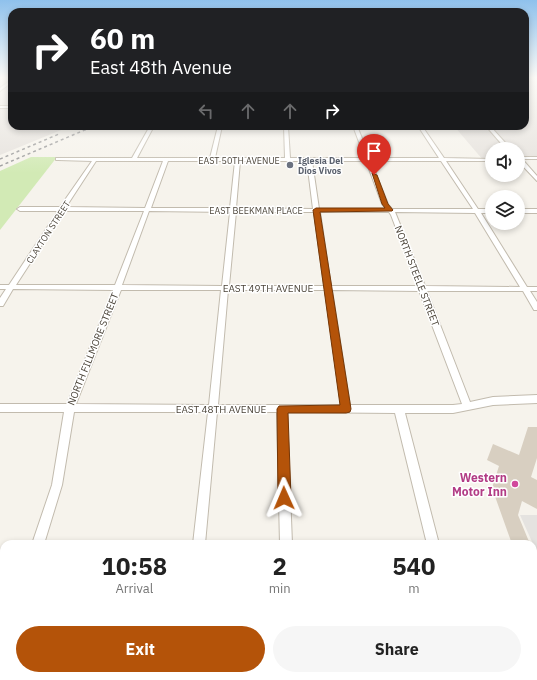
<!DOCTYPE html>
<style>
body{margin:0;font-family:"IBM Plex Sans",sans-serif;background:#f6f6f6;color:#222;height:100vh;display:flex;flex-direction:column;font-size:15px;white-space:nowrap}
*{box-sizing:border-box;margin:0}
p{font-size:13px;color:#767676}
.icon{flex:none;width:22px;height:22px;fill:none;stroke:currentColor;stroke-width:2;stroke-linecap:round;stroke-linejoin:round}
.map{position:relative;flex:1;overflow:hidden}
.panel{position:absolute;left:0px;top:540px;width:537px;height:140px;display:flex;flex-direction:column;background:#fff;border-radius:12px 12px 0 0;box-shadow:0 2px 6px #0003}
.panel>*{flex:none}
.hud{position:absolute;left:8px;top:8px;width:521px;height:122px;border-radius:12px;box-shadow:0 2px 6px #0003;background:#202124;color:#fff;overflow:hidden}
.controls{position:absolute;left:485px;top:142px;display:grid;gap:8px}
.controls a{display:grid;place-items:center;width:40px;height:40px;border-radius:50%;background:#fff;box-shadow:0 2px 6px #0003;font-size:20px}
.pin{position:absolute;display:grid;place-items:center;width:34px;height:34px;color:#fff;margin:-41px -17px;border-radius:50% 50% 50% 0;rotate:-45deg;box-shadow:0 0 4px #0007}
.pin .icon{rotate:45deg}
.me{position:absolute;width:44px;margin:-22px;rotate:359deg;stroke-linejoin:round;filter:drop-shadow(0 0 3px #0008)}
.turn{display:flex;align-items:center;gap:14px;height:84px;padding:0 16px;font-size:18px}
.turn .icon{width:52px;height:52px;stroke-width:2.5}
.turn b{display:block;font-size:28px;line-height:34px}
.lanes{display:flex;align-items:center;height:38px;padding:0 16px;background:#0003;justify-content:center;gap:20px;direction:ltr}
.lanes .off{opacity:.35}
.eta{display:flex;justify-content:space-evenly;align-items:center;height:68px;text-align:center}
.eta b{font-size:24px;font-weight:700;line-height:28px}
.action{display:flex;gap:8px;margin-top:auto;padding:8px 16px}
.action a{flex:1;height:46px;border-radius:24px;background:#b45309;color:#fff;font-size:16px;font-weight:700;line-height:46px;text-align:center}
.action a+a{background:#f6f6f6;color:#222}
.map>svg:first-child{display:block}
</style>
<div class="map">
<svg width="537" height="680" viewBox="0 0 537 680">
<rect width="100%" height="100%" fill="#f6f3ec"/>
<path fill="#e6e2dd" d="M0 78H12V126H71L0 155Z
M525 78H537V160H518V149H492V160H483L454 126H525Z"/>
<path fill="#d2eab5" d="M31 157H57L0 230V171Z"/>
<path fill="#e5e3e0" d="M520 515H537V557L533 544Z"/>
<path fill="#d8cfc1" d="M528 427H537V458L531 477 537 480V509L522 501 518 515 530 544H512L492 488 499 466 487 460 493 444 519 455Z"/>
<g fill="none" stroke-linecap="round" stroke-linejoin="round">
<g stroke="#c2bbae" stroke-width="2">
<path id="minor" d="M12 79V82L0 91V88Z
M0 106H12V108H0Z
M150 126H154L137 158H210L218 126H222L215 158H285L284 126H288L290 158H365L353 126H357L370 158H439L418 126H422L444 158 492 159V161H446L478 209H492V213H481L527 287H537V291H530L537 302V310H534L523 291H427L470 402 493 397 537 395V403L493 405 453 413H405L439 544H427L395 413 287 412 292 544H280L277 412H217L205 544H193L208 412H74L62 485 44 544H32L52 485 64 412H0V404H67L113 290 13 289 3 306H0V298L6 289H0V285H9L58 211H20L17 209 20 207H60L92 161 58 160H56V158H132ZM96 161H163L145 208 66 207ZM168 161H235L230 208H151ZM240 161H307L313 209 236 208ZM312 161H366L382 204 386 209H319ZM371 161H441L473 209H392L388 204ZM64 211H144L115 285H16ZM149 211 230 212 222 286 122 285ZM236 212H314L324 286H229ZM320 212H389L391 215 418 286H331ZM395 212 475 213 520 287 425 286ZM121 290H221L209 405 76 404ZM228 290H325L341 405H218ZM332 290 419 291 462 404 453 405H350Z
M486 126H490L511 149H506Z
M518 157H537V159H522L537 176V181L518 161Z
M518 209H537V213H518Z
M4 635V659L0 661V637Z
M179 676H193L192 680H178Z
M282 676H296V680H282Z
M459 676H473L474 680H460Z"/>
</g>
<use href="#minor" fill="#fff" fill-rule="evenodd"/>
<path stroke="#9a9a9a" stroke-width="1" stroke-dasharray="2.5 2.5" stroke-linecap="butt" d="M85 130 94 126"/>
<path stroke="#9a9a9a" stroke-width="1.5" stroke-dasharray="3 3" stroke-linecap="butt" d="M0 159 59 134
M0 166 87 129"/>
</g>
<linearGradient id="sky" x2="0" y2="1"><stop stop-color="#8fc1ec"/><stop offset="0.45" stop-color="#fbfaf6"/><stop offset="1" stop-color="#fbfaf6" stop-opacity="0"/></linearGradient>
<rect width="537" height="173" fill="url(#sky)"/>
<path fill="#b45309" stroke="#753606" d="M372 173 377 175 388 204 393 210 392 211 320 212 351 409 350 412 346 413H288L291 498 289 502 284 504 280 502 278 498 277 409 279 406 340 405 313 210 316 208H385L382 204Z"/>
<circle fill="#6b7280" stroke="#fff" stroke-width="1.5" cx="290" cy="165" r="4"/>
<circle fill="#d1479c" stroke="#fff" stroke-width="1.5" cx="515" cy="484" r="4"/>
<g text-anchor="middle" dominant-baseline="central" stroke-width="3" stroke-linejoin="round" paint-order="stroke">
<g font-size="9" fill="#4b4439" stroke="#fff">
<text x="239" y="160">EAST 50TH AVENUE</text>
<text x="256" y="210">EAST BEEKMAN PLACE</text>
<text transform="translate(48 232) rotate(-57)">CLAYTON STREET</text>
</g>
<g font-size="9" font-weight="bold" fill="#5b616d" stroke="#fff" text-anchor="start">
<text x="298" y="160">Iglesia Del<tspan x="298" dy="10">Dios Vivos</tspan></text>
</g>
<g font-size="10" fill="#4b4439" stroke="#fff">
<text transform="translate(417 276) rotate(69)">NORTH STEELE STREET</text>
<text x="268" y="288">EAST 49TH AVENUE</text>
<text transform="translate(93 349) rotate(-68)">NORTH FILLMORE STREET</text>
<text x="221" y="409">EAST 48TH AVENUE</text>
</g>
<g font-size="12" font-weight="bold" fill="#b23c85" stroke="#fff" text-anchor="end">
<text x="507" y="477">Western<tspan x="507" dy="14">Motor Inn</tspan></text>
</g>
</g>
</svg>
<div class="controls">
<a><svg class="icon" aria-label="sound" viewBox="0 0 24 24"><path d="M4 9h4l5-4v14l-5-4H4zM17 9q2 3 0 6"/></svg></a>
<a><svg class="icon" aria-label="layers" viewBox="0 0 24 24"><path d="M12 4l9 5-9 5-9-5zM3 14l9 5 9-5"/></svg></a>
</div>
<div class="pin" style="left:374px;top:175px;background:#d93025"><svg class="icon" aria-label="arrive" viewBox="0 0 24 24"><path d="M6 21V4h12l-3 4 3 4H6"/></svg></div>
<svg class="me" style="left:284px;top:498px" viewBox="-20 -20 40 40"><path d="M0-17L14 15 0 8-14 15z" fill="#b45309" stroke="#fff" stroke-width="4"/></svg>
<div class="hud">
<div class="turn"><svg class="icon" aria-label="right" viewBox="0 0 24 24"><path d="M7 20v-9h11M14 6l5 5-5 5"/></svg><div><b>60 m</b>East 48th Avenue</div></div>
<div class="lanes"><svg class="icon off" aria-label="left" viewBox="0 0 24 24"><path d="M17 20v-9H6M10 6l-5 5 5 5"/></svg><svg class="icon off" aria-label="ahead" viewBox="0 0 24 24"><path d="M12 20V5M6 11l6-6 6 6"/></svg><svg class="icon off" aria-label="ahead" viewBox="0 0 24 24"><path d="M12 20V5M6 11l6-6 6 6"/></svg><svg class="icon" aria-label="right" viewBox="0 0 24 24"><path d="M7 20v-9h11M14 6l5 5-5 5"/></svg></div>
</div>
<section class="panel">
<div class="eta">
<div><b>10:58</b><p>Arrival</p></div>
<div><b>2</b><p>min</p></div>
<div><b>540</b><p>m</p></div>
</div>
<div class="action"><a>Exit</a><a>Share</a></div>
</section>
</div>
